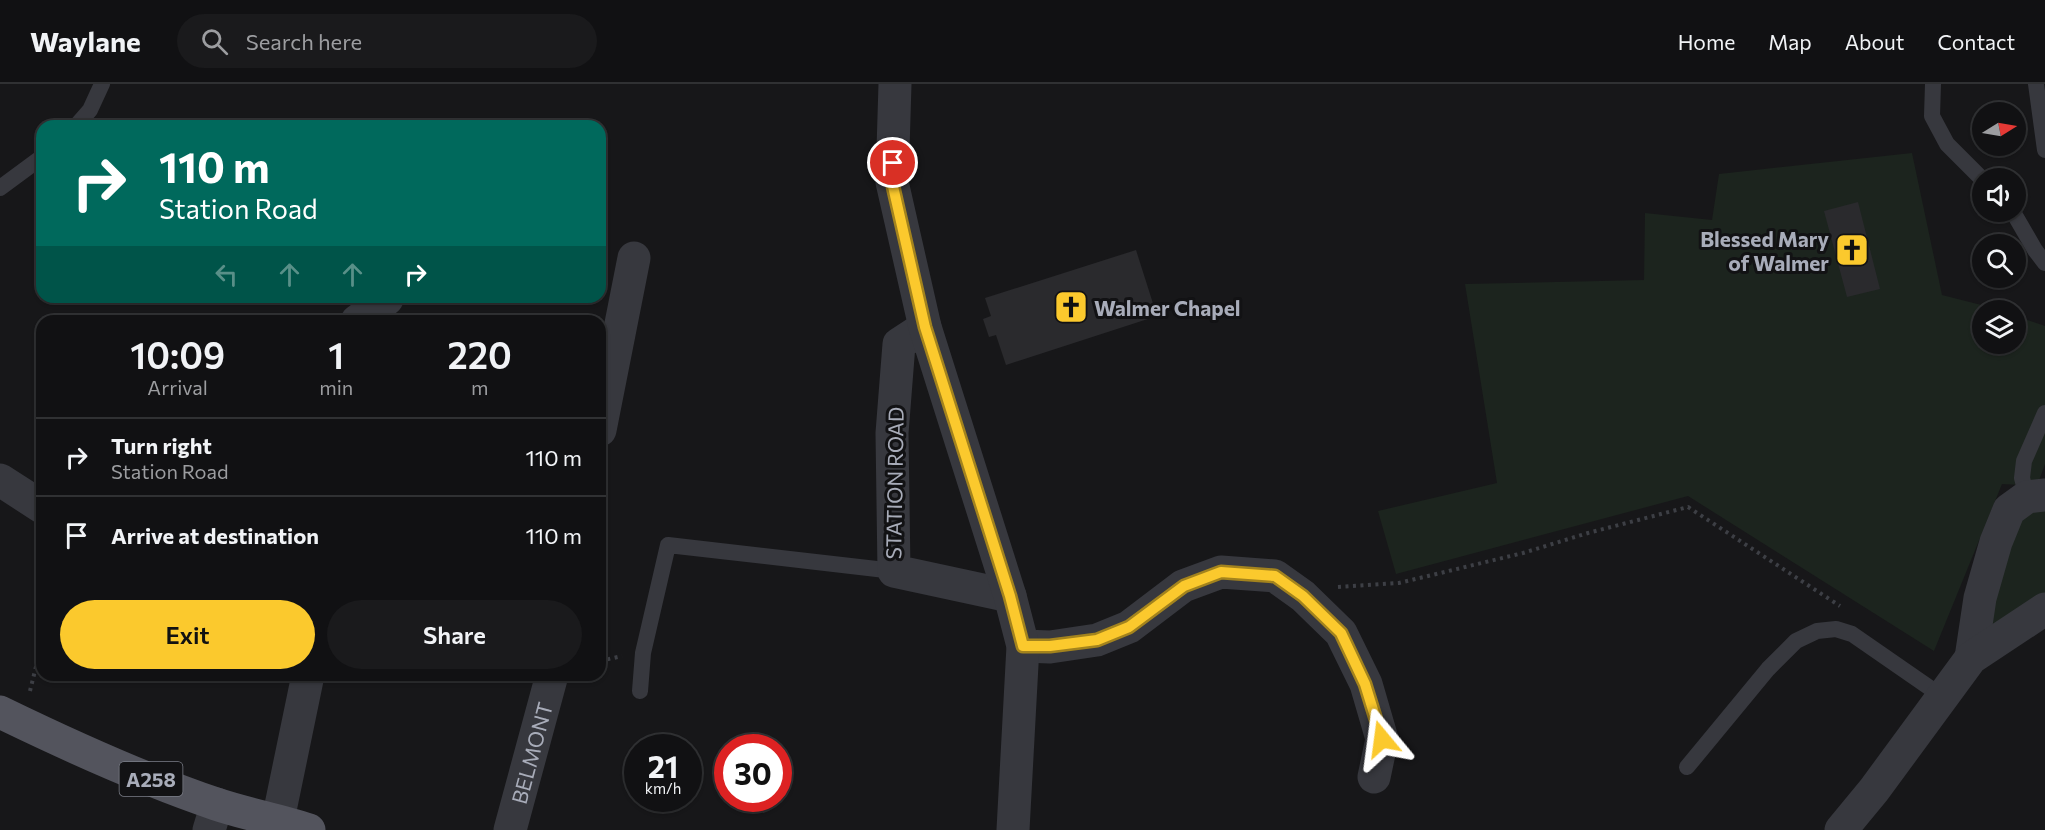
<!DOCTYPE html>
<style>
body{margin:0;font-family:Commissioner,sans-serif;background:#1a1a1c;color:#f1f3f6;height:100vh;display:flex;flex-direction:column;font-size:22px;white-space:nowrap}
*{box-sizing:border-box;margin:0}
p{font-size:20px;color:#9c9da0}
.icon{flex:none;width:33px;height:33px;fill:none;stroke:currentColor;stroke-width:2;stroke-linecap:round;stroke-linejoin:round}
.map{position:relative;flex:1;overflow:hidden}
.drawer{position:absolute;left:36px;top:231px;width:570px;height:366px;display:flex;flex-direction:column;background:#111113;border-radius:18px;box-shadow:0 2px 4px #0004,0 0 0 2px #303133}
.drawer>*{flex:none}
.top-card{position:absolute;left:36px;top:36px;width:570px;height:183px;border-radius:18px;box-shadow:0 2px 4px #0004,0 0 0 2px #303133;background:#00695c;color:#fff;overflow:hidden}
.needle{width:39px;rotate:79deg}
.fabs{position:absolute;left:1972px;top:18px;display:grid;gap:12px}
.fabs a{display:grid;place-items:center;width:54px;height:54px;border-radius:50%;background:#111113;box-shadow:0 2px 4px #0004,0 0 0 2px #303133;font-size:30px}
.speed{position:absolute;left:624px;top:650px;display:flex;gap:12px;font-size:30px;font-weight:700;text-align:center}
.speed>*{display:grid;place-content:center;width:78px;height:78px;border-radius:50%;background:#111113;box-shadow:0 2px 4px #0004,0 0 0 2px #303133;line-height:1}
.speed small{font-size:15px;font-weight:400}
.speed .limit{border:9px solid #d22;background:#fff;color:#111}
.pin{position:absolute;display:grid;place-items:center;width:51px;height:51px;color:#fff;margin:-26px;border:3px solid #fff;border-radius:50%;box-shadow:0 2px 6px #0007}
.me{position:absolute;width:66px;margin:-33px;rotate:344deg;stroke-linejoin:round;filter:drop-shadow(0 0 4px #0008)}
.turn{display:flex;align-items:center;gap:21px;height:126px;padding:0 24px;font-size:27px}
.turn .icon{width:78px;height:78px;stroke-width:2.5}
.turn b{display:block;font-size:42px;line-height:51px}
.lanes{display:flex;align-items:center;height:57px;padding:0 24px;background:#0003;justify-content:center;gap:30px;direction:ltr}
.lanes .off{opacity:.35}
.eta{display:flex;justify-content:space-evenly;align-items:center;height:102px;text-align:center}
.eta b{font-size:36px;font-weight:600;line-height:42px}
.button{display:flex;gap:12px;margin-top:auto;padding:12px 24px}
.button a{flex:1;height:69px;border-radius:36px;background:#fbc92d;color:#111;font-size:24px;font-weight:600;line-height:69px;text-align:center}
.button a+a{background:#1a1a1c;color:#f1f3f6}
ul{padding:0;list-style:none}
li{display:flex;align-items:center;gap:18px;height:78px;padding:0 24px;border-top:2px solid #303133}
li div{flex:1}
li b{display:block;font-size:22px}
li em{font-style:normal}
header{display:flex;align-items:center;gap:36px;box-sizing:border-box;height:84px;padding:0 30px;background:#111113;border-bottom:2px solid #303133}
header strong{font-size:28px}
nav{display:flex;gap:33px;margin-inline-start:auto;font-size:21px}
.search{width:420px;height:54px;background:#1a1a1c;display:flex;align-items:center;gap:15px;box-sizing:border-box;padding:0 21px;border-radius:33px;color:#9c9da0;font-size:22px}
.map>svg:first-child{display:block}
</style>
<header>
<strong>Waylane</strong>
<div class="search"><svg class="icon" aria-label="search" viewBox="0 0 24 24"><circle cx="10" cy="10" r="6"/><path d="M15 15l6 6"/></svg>Search here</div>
<nav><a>Home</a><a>Map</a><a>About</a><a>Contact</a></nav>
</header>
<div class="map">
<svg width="2045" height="746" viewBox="0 0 2045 746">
<rect width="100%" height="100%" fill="#171719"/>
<path fill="#1c241e" d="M1912 69 1942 211 2001 226H1983V260H2016V232L2045 242V380L2037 402 2002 400 1934 567 1688 412 1396 490 1378 427 1497 399 1465 200 1644 196 1645 129 1712 136 1719 90Z
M2045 414V522L1974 573 1998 458Z"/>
<path fill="#2a2a2d" d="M1858 118 1880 205 1847 213 1824 127Z
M1136 166 1157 232 1006 281 996 251 989 253 983 235 991 232 985 214Z"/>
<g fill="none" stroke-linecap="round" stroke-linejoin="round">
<path stroke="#3d3f45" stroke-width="4" stroke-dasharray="3 4.5" stroke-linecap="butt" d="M1338 503 1399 499 1523 469 1588 449 1688 423 1840 522
M600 577 622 572
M30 607 42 558"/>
<path stroke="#37383e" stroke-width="16" d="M1933 0 1932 32 1947 60 1983 96
M2036 0 2045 66
M76 42 90 26 102 0
M0 104 42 73
M2013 128 2035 166 2045 179
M2027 413 2022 394 2024 377 2045 329
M640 607 643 569 668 461 894 487
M1687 683 1768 585 1796 557 1817 547 1836 545 1852 550 1943 613"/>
<g stroke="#37383e" stroke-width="33">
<path d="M357 237 387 215"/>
<path d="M925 243 899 260 892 349 894 487 1010 512"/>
<path d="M600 346 634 174"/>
<path d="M0 396 42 423"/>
<path d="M1023 562 1050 563 1097 556 1129 543 1183 502 1221 488 1275 492 1303 512 1341 549 1366 600 1382 655 1374 693"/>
<path d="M1971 574 1980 514 1996 458 2009 426 2027 413 2045 411"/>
<path d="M278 736 308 591"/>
<path d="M209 746 217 720"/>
<path id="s1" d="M510 746 552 591"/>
<path d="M1841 746 1874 706 1971 574 2045 525"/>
</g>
<path stroke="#37383e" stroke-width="33" d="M895 0 892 98 925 243 1010 512 1023 562 1013 746"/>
<path stroke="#53545d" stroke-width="33" d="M0 628C70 662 142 695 216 720 246 730 278 736 309 746"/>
</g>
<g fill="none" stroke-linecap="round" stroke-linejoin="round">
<g stroke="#a3831d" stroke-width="15">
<path id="route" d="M893 79 892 98 925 243 1010 512 1023 562H1050L1097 556 1129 543 1184 502 1221 488 1275 492 1303 512 1341 549 1365 600 1382 655"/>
</g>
<use href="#route" stroke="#fbc92d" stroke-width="10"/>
</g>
<defs>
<g id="church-square" transform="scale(1.725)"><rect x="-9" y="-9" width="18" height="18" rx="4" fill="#fbc92d" stroke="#121214"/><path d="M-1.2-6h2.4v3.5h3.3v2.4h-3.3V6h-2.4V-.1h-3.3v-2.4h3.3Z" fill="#111"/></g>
</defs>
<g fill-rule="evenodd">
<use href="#church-square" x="1852" y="166"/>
<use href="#church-square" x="1071" y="223"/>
</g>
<g text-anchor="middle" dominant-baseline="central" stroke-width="6" stroke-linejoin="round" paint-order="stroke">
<rect fill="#121214" stroke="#7b7e88" stroke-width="1.5" x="119.5" y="678" width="63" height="34" rx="4.5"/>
<g font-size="20" font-weight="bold" fill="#a8acb9">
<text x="151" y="695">A258</text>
</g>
<g font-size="21" font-weight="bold" fill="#a8acb9" stroke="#121214" text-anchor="end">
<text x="1829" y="154">Blessed Mary<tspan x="1829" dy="24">of Walmer</tspan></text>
<text x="1094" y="223" text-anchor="start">Walmer Chapel</text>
</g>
<g font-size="21" fill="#a8acb9" stroke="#121214">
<text transform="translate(894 399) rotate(-89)">STATION ROAD</text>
<text stroke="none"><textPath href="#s1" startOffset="80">BELMONT</textPath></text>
</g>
</g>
</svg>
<div class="fabs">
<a><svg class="needle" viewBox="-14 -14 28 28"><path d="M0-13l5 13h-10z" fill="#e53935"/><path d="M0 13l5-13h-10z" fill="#9c9da0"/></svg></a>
<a><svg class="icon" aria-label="sound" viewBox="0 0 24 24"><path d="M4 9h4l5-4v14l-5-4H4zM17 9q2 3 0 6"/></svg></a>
<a><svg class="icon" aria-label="search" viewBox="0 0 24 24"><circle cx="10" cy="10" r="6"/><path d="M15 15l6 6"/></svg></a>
<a><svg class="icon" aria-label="layers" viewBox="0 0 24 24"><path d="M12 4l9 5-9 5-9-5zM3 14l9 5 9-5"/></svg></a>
</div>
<div class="speed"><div>21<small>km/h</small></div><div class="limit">30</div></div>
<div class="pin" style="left:893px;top:79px;background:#d93025"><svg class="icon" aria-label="arrive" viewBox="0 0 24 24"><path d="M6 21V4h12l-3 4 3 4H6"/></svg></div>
<svg class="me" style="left:1382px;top:655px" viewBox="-20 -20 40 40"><path d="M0-17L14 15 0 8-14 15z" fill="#fbc92d" stroke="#fff" stroke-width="4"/></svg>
<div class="top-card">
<div class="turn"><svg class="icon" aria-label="right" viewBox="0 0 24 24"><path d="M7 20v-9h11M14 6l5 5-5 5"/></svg><div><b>110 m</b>Station Road</div></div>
<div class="lanes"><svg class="icon off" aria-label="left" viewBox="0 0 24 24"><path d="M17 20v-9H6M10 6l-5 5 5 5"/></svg><svg class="icon off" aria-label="ahead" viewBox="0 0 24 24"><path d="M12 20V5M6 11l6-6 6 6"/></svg><svg class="icon off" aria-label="ahead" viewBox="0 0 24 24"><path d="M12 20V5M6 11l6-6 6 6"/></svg><svg class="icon" aria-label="right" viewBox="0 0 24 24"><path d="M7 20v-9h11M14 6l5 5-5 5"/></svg></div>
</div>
<section class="drawer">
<div class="eta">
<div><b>10:09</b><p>Arrival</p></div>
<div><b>1</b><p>min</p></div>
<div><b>220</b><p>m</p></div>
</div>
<ul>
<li><svg class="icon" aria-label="right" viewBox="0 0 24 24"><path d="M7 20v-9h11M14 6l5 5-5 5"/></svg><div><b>Turn right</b><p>Station Road</p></div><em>110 m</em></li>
<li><svg class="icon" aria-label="arrive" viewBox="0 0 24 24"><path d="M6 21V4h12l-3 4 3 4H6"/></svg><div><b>Arrive at destination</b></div><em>110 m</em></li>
</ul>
<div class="button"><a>Exit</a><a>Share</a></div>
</section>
</div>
